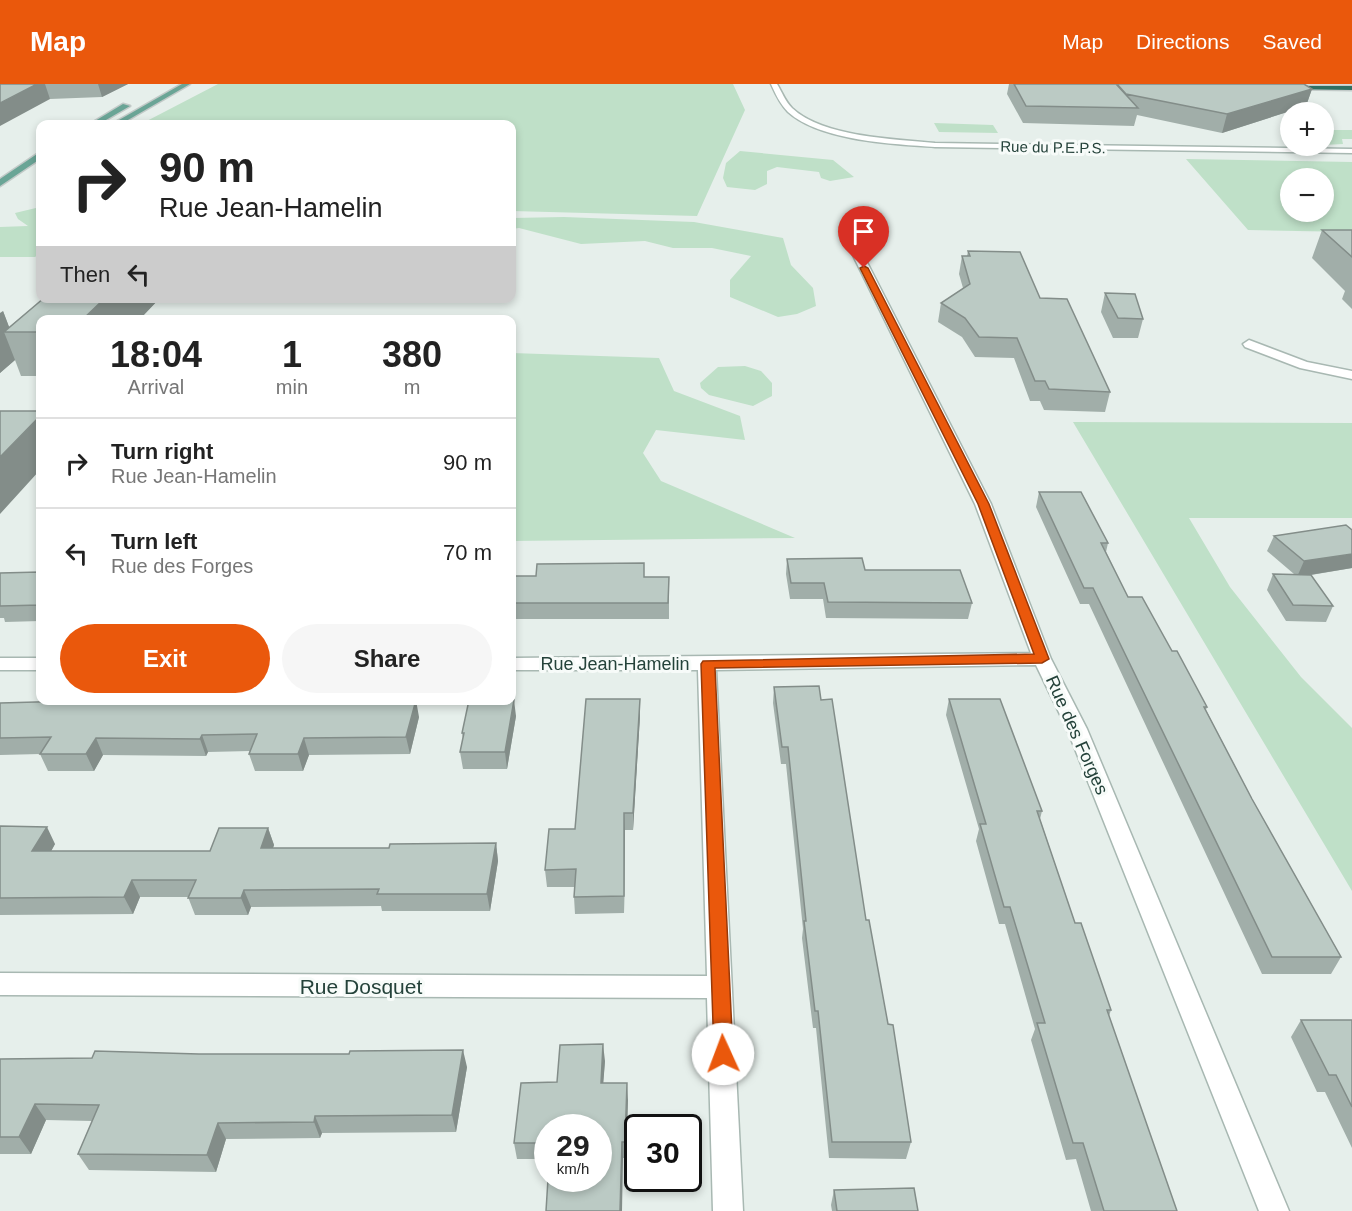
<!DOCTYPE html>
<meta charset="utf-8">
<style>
body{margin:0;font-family:Helvetica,sans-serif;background:#f6f6f6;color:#222;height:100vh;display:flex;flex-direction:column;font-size:22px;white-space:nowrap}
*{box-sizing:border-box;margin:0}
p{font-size:20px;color:#767676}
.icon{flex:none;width:33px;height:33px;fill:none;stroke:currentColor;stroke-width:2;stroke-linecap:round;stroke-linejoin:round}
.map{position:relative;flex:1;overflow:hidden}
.side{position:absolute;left:36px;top:231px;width:480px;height:390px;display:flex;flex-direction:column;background:#fff;border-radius:12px;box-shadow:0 3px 9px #0003}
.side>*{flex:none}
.banner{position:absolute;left:36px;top:36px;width:480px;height:183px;border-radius:12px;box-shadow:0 3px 9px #0003;background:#fff;color:#222;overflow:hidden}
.fabs{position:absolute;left:1280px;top:18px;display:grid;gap:12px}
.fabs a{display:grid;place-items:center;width:54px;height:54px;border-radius:50%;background:#fff;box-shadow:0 3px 9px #0003;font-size:30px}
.speed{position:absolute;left:534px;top:1030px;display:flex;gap:12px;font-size:30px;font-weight:700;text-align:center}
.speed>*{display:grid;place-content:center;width:78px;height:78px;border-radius:50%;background:#fff;box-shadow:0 3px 9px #0003;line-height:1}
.speed small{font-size:15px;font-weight:400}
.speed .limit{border:3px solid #111;border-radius:9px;background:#fff;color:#111}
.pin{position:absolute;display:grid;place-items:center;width:51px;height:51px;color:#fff;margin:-62px -26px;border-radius:50% 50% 50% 0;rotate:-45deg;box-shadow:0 0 6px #0007}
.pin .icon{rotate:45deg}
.me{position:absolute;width:66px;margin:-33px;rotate:358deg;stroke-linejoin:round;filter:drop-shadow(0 0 4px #0008)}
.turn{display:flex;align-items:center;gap:21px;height:126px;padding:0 24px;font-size:27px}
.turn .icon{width:78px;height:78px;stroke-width:2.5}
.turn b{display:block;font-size:42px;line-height:51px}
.then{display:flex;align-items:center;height:57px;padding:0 24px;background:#0003;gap:12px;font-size:22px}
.eta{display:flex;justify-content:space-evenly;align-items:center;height:102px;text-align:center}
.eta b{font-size:36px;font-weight:800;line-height:42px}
.cta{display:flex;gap:12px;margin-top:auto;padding:12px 24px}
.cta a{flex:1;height:69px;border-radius:36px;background:#ea580c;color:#fff;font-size:24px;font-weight:800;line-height:69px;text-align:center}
.cta a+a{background:#f6f6f6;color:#222}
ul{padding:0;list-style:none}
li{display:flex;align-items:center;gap:18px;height:90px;padding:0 24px;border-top:2px solid #e0e0e0}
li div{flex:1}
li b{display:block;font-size:22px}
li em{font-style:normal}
header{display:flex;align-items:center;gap:36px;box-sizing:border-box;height:84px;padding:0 30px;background:#ea580c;color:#fff}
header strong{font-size:28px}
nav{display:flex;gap:33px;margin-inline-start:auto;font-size:21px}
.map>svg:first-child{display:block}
</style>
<header>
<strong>Map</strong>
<nav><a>Map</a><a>Directions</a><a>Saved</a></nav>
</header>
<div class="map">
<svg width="1352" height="1127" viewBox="0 0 1352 1127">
<rect width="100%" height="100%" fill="#e6efeb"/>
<path fill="#bfe0c8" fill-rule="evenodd" d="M218 0H733L745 26 697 132 512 127V40H141Z
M934 39 993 41 998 49 939 48Z
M1323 46H1352V55H1342L1343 60 1323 61Z
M740 67 833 76 854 93 830 97 821 94 819 88 777 83 767 87V100L755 106 727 103 723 94 726 79Z
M1186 75 1352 78V148L1248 146ZM1290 94H1323V128H1290Z
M40 123V169L35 173H0V143L28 142 18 135 15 129Z
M564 133 694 138 783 154 791 181 813 204 816 222 797 230 778 233 730 213V196L751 172 712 164H673L645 157 581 160 519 144 512 145V134Z
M512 269 659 274 674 307 740 332 745 356 656 346 643 369 661 397 795 454 512 457Z
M745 282 761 287 772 299V312L753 322 709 311 701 304 700 299 718 283Z
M1073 338 1352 339V434H1189L1230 503 1301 593 1352 644V807Z"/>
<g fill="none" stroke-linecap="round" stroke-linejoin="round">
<g stroke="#a8b8b2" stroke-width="3">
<path id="minor" d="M771 0H777C782 8 785 17 792 24 823 53 894 55 935 59L1352 65V69L935 63C893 60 820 57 788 28 780 20 775 9 771 0Z
M845 149 853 151 991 420 1051 575 1087 645 1289 1127H1259L1067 645 1036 581 716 586 743 1127H713L707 914 0 911V889L707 892 698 586H512V574L1031 569 975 420 843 151Z
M1249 256 1307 278 1352 287V295L1300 284 1245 263 1243 260Z
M0 574H40V586H0Z"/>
</g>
<g stroke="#c2cac8" stroke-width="3">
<path id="major" d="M182 0H190L121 40H112Z
M123 20 130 22 99 40H90Z
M37 70H40V75L0 102V95Z"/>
</g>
<g stroke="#c2cac8" stroke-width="3">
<path id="highway" d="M1283 2H1352V6L1285 5Z"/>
</g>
<use href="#minor" fill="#fff" fill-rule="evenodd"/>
<use href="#major" fill="#6aa596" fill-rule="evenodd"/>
<use href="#highway" fill="#2f6f62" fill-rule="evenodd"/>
</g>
<path fill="#a1aea9" d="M0 0H128L102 13 50 15Z
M1009 0H1304L1312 5 1306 22 1222 49 1137 31 1134 42 1023 39 1007 10Z
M1322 146H1352V225L1342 215 1345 207 1312 174Z
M968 167 1040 214 1110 308 1105 328 1044 326 1040 317H1030L1014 274 975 273 962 253 938 238 941 219 963 204 959 190 962 172H967Z
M1105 209 1143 235 1138 254H1113L1101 228Z
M44 214H160L139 236H40V292H21L15 276 0 289 3 227 9 243Z
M1039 408 1108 459 1106 468 1128 513 1172 567 1207 623 1206 626 1252 715 1341 873 1331 890H1262L1089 520H1080L1036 423Z
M1274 452 1352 484 1311 491 1333 522 1326 538 1286 537 1267 506 1273 490H1294L1267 467Z
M787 475 865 486 972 519 968 535 826 534 823 515H790L786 490Z
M40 488V537L5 538 4 534H0V489Z
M512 492 669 493V535H512Z
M774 603 866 836 911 1058 906 1075 829 1074 816 944H813L802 854 803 845 786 680H781L773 619Z
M640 615V632L633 746H625L624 829 575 830 574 813 575 803H547L545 786 575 745Z
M949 615 1042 727 1040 735 1075 839 1111 926 1109 932 1177 1127H1091L1076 1075 1066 1076 1031 956 1035 945 1005 840H999L976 757 979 745 946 631Z
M272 616H318L419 633 410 670 309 671 303 687H255L249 670 250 667 208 668 206 672 103 671 94 687H48L40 670 0 671V619L271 618Z
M516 632 507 685H463L460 668 463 655 462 649Z
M0 742 55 760 51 767H210L268 744 274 761 273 764H389L496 759 498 777 490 827H382L381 822 251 823 248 831H195L188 813H140L133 830 0 831Z
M1301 936H1352V1064L1325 1008H1317L1291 953Z
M0 975 467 983 456 1048 322 1049 320 1054 226 1055 216 1088 89 1086 78 1070 92 1037 46 1036 31 1070H0Z
M605 977 603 999 628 1016 626 1074H623L598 1095 548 1044V1075H517L514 1059 557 998Z
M834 1106 918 1127H832L831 1121Z"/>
<path fill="#838d89" d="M37 0H45L50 15 0 42V19Z
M98 0H128L102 13Z
M1312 5 1306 22 1222 49 1227 30Z
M105 214H160L139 236H82Z
M3 227 11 248H4L15 276 0 289V229Z
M40 332V386L0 430V373Z
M1352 470V484L1297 493 1304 477Z
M640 615V632L633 746V729Z
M416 616 419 633 410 670 406 653Z
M514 616 516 632 507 685 505 668Z
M202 651 208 668 206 672 200 655Z
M96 654 103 671 94 687 86 670Z
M304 654 309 671 303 687 298 670Z
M624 729 625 746 624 829Z
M47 743 55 760 42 784 32 767Z
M268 744 274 761 267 781 261 764Z
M496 759 498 777 490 827 487 810Z
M132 796 140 813 133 830 124 813Z
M244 806 251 823 248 831 241 814Z
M603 960 605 977 602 1016 601 999Z
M463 966 467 983 456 1048 452 1031Z
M627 999 628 1016 626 1074 625 1058Z
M35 1020 46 1036 31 1070 19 1053Z
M315 1032 322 1049 320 1054 314 1038Z
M218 1039 226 1055 216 1088 207 1071Z
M622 1058 623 1074 622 1127H620Z"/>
<path fill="#bbcac4" stroke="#838d89" stroke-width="1.5" d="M0 0H37L0 19Z
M1014 0H1116L1138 24 1026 22Z
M1117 0H1304L1312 5 1227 30 1126 10Z
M1322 146H1352V173Z
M968 167 1020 168 1040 214 1067 215 1110 308 1049 305 1045 297H1035L1017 254 979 253 965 234 941 219 970 200 962 172H970Z
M1105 209 1135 210 1143 235 1118 234Z
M44 214H105L82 236H40V248H4Z
M0 327H40V332L0 373Z
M1039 408H1081L1108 459H1101L1128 513H1142L1172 567H1177L1207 623H1204L1252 715 1341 873H1272L1093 504H1084Z
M1346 441 1352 446V470L1304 477 1274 452Z
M862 474 865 486H960L972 519 828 518 824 499H791L787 475Z
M644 479V493H669L668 519H512V492H536L537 480Z
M40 488V521L0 522V489Z
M1273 490 1311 491 1333 522 1293 521Z
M819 602 821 616 832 615 866 836H869L888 940 893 941 911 1058H832L818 927H815L804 837H806L788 663H782L774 603Z
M586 615H640L633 729H624V812L574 813 576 785 545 786 549 745H575Z
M949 615H1000L1042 727H1037L1075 839H1081L1111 926H1107L1177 1127H1104L1083 1059H1073L1037 939H1045L1010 823H1004L980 740H986Z
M73 616 271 618 272 616H416L406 653 304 654 298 670H249L257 650 202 651 200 655 96 654 86 670H40L51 653 0 654V619L72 617Z
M469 616H514L505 668H460L464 649H462Z
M0 742 47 743 32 767H210L219 744H268L261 764H389L390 760 496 759 487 810H377L379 805 244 806 241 814H188L196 796H132L124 813 0 814Z
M1301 936H1352V1023L1336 991H1329Z
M603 960 601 999H627L625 1058H622L620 1127H546L548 1095H598V1044H548V1059H514L521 999 557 998 560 961Z
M463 966 452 1031 315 1032 314 1038 218 1039 207 1071 78 1070 99 1021 35 1020 19 1053H0V975L92 974 95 967 199 970H349L350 967Z
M914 1104 918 1127H837L834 1106Z"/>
<path fill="#ea580c" stroke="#983908" stroke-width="1.5" d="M864 182 868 184 989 420 1049 575 1042 579 715 584 733 970 730 976 723 979 716 976 714 970 701 580 703 577 1034 570 978 420 860 184Z"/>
<g text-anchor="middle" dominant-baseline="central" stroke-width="6" stroke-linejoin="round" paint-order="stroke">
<g font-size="15" fill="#24423a" stroke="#f7fbf9">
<text transform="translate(1053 63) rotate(1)">Rue du P.E.P.S.</text>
</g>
<g font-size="18" fill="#24423a" stroke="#f7fbf9">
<text x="615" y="580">Rue Jean-Hamelin</text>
<text transform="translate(1077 651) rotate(66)">Rue des Forges</text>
</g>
<g font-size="21" fill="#24423a" stroke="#f7fbf9">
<text x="361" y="902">Rue Dosquet</text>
</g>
</g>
</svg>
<div class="fabs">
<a>+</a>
<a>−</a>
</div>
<div class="speed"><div>29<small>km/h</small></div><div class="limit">30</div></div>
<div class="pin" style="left:864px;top:184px;background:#d93025"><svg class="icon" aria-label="arrive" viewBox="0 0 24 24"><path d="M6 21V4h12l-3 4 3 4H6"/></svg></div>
<svg class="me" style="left:723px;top:970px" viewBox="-20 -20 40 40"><circle r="19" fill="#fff"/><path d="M0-13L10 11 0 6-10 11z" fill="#ea580c"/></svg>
<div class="banner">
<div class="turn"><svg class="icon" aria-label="right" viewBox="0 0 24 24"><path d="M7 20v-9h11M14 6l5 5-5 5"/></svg><div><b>90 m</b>Rue Jean-Hamelin</div></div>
<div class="then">Then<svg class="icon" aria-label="left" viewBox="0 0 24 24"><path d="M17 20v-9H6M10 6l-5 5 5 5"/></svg></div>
</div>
<section class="side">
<div class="eta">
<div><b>18:04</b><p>Arrival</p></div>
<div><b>1</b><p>min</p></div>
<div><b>380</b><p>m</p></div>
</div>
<ul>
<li><svg class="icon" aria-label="right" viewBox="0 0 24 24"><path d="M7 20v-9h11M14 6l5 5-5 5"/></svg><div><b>Turn right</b><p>Rue Jean-Hamelin</p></div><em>90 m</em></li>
<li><svg class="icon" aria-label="left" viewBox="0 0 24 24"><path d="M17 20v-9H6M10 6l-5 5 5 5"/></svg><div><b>Turn left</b><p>Rue des Forges</p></div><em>70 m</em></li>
</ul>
<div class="cta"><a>Exit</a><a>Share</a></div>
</section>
</div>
